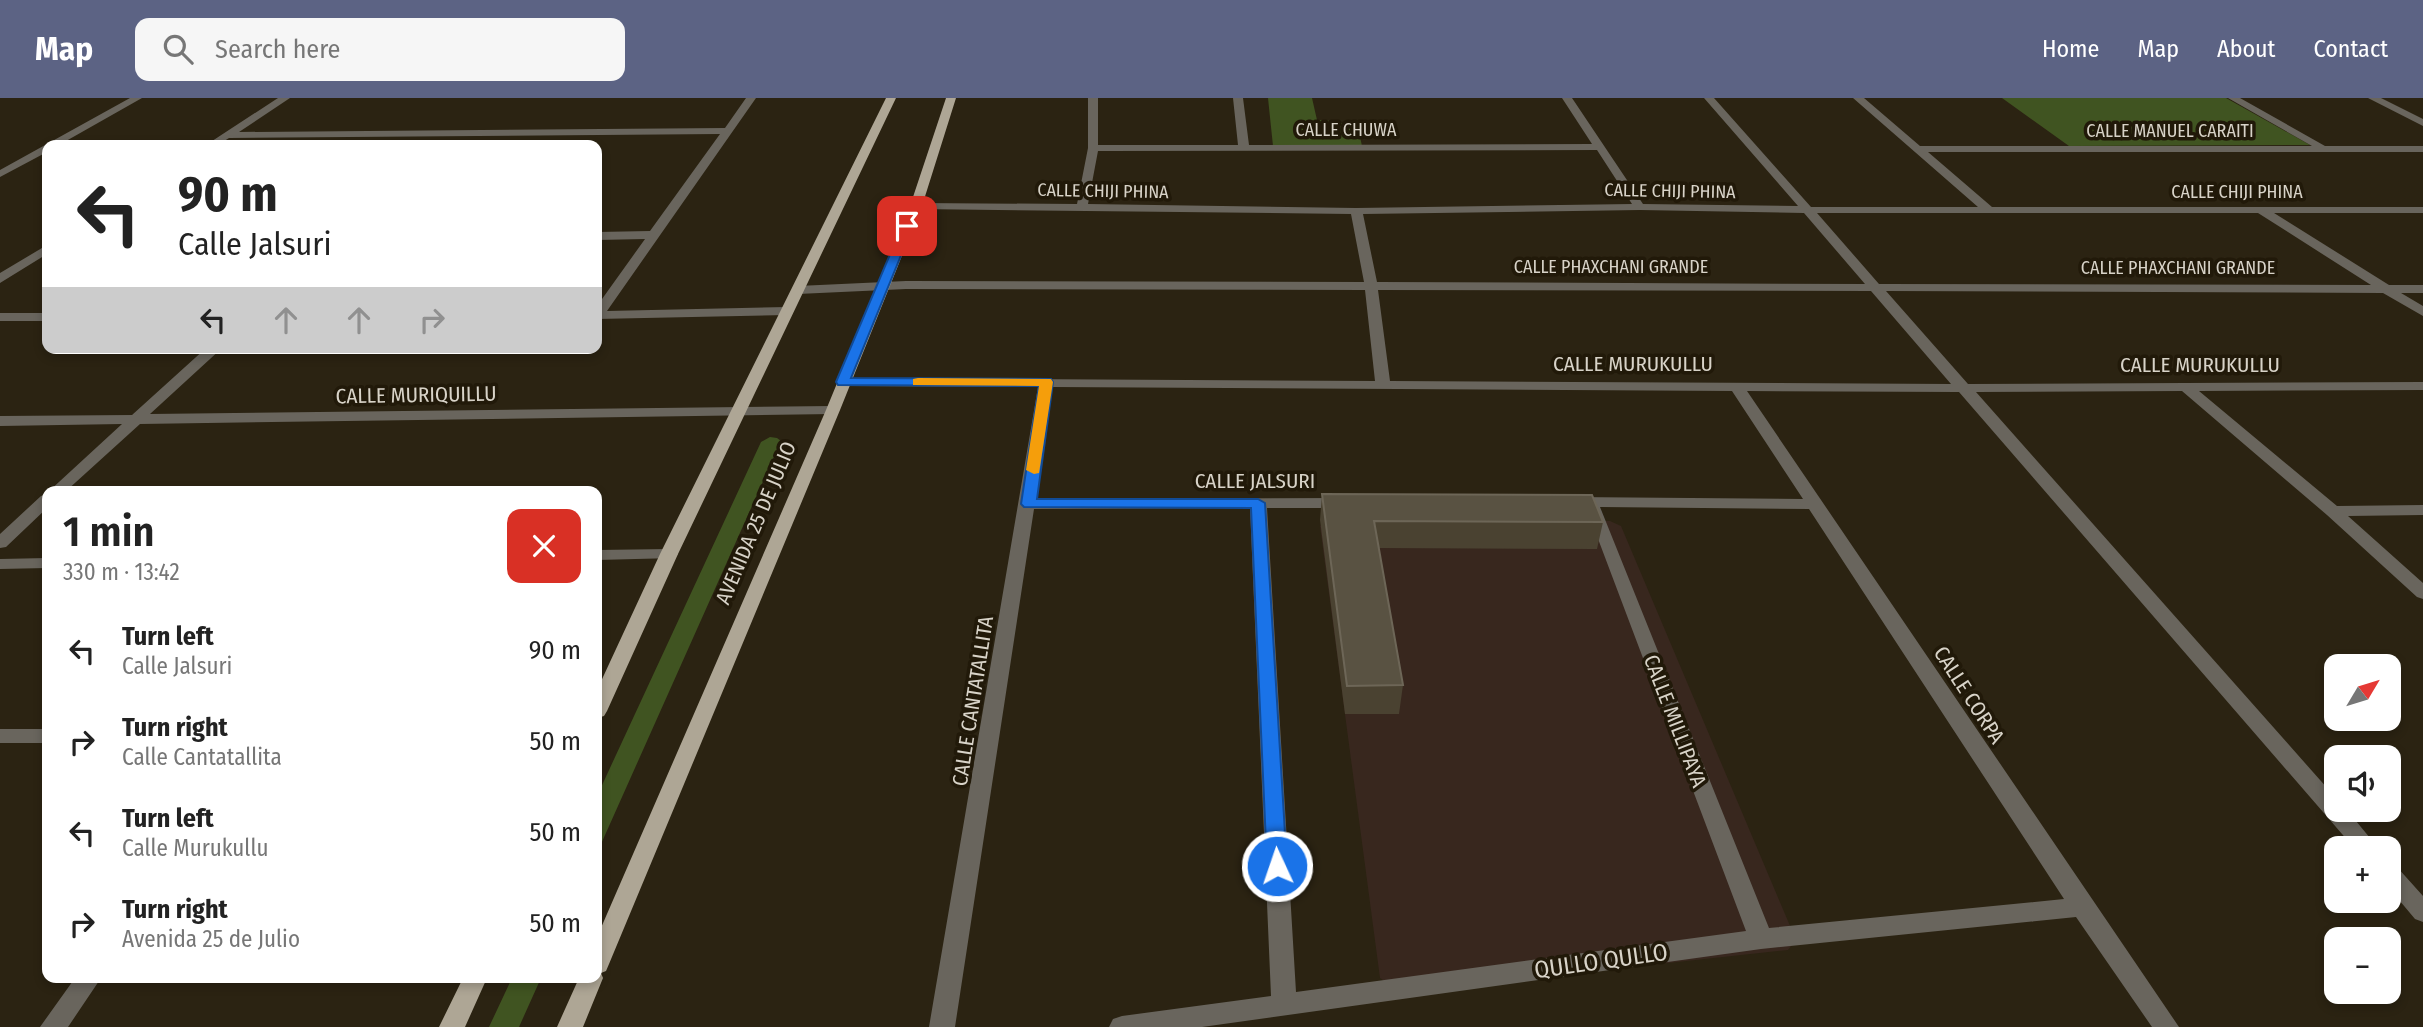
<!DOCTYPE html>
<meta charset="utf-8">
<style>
body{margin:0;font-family:"Fira Sans Condensed",sans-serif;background:#f6f6f6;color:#222;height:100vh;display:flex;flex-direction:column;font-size:26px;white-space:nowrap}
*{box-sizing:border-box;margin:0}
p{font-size:23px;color:#767676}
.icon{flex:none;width:38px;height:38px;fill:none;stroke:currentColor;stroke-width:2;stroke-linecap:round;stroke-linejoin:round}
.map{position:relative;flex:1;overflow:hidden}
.details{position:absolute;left:42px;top:388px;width:560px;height:497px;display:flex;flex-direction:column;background:#fff;border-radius:14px;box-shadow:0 4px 10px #0003}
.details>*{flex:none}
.banner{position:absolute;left:42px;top:42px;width:560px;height:214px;border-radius:14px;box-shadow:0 4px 10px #0003;background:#fff;color:#222;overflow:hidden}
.needle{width:46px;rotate:52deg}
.tools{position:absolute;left:2324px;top:556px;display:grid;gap:14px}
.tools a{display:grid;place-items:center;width:77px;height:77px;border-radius:14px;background:#fff;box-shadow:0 4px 10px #0003;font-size:35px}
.pin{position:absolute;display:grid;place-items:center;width:60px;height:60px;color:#fff;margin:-30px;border-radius:14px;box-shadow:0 4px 10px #0006}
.me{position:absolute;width:77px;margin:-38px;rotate:357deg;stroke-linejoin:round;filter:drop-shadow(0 0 5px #0008)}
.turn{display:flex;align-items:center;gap:24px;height:147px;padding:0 21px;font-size:32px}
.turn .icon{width:91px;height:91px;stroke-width:2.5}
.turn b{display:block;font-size:49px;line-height:60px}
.lanes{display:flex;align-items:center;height:66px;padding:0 21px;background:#0003;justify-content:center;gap:35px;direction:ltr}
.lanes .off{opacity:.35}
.round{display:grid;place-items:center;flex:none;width:74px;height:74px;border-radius:14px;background:#f6f6f6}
.overview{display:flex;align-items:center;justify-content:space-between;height:119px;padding:0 21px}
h1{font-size:42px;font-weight:600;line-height:52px}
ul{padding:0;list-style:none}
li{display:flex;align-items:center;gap:21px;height:91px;padding:0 21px}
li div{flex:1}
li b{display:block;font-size:26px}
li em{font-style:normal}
header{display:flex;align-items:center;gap:42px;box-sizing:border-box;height:98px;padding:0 35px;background:#5c6384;color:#fff}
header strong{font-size:33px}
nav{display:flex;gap:38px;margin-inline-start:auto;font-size:24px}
.search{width:490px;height:63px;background:#f6f6f6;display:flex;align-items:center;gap:18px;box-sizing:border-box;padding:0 24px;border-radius:14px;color:#767676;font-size:26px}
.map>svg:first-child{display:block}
</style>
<header>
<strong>Map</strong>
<div class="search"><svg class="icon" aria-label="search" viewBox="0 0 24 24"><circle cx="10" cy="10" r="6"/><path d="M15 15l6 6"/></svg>Search here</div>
<nav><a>Home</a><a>Map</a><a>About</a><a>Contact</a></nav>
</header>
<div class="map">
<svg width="2423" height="929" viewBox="0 0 2423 929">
<rect width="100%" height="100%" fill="#2b2312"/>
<path fill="#38271e" d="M1331 422 1610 423 1621 428 1796 842 1788 852 1401 894 1380 880 1320 428Z"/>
<path fill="#405421" d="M1268 0H1312L1317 22H1328L1330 25H1357L1362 48H1273Z
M2002 0H2226L2310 47 2069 48Z
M770 339 777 340 781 343 597 755V698L761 344Z
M512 880H541L519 929H489Z"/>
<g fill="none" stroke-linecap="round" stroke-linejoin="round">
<path fill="#69655d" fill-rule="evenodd" d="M130 0H142L59 47H47V54L0 79V72Z
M278 0H290L239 34 725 30 746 0H756L607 213 787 209 794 213 787 217 597 221V208L645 141 597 142V134L650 133 720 36 229 40 218 47H206Z
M1088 0H1098V47H1238L1233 0H1243L1249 47 1592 46 1562 0H1572L1643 106 1798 108 1704 0H1714L1811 109H1978L1853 0H1864L1920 48H2312L2228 0H2240L2325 48H2423V54H1928L1992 109H2423V115H2274L2389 187H2423V195H2401L2423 208V218L2383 195 1886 193 1968 286 2423 284V292L2199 293 2337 408 2423 407V417L2348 418 2423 485V501L2417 499 2327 417 2182 293 1976 294 2336 700V712H2347L2379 751H2355L1959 294 1747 293 2179 929H2152L2076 819 1761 851 1202 929H1109L1113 921 1122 918 1271 898 1250 410 1034 411 955 929H929L1038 289 843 288 836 284 843 280 1375 283 1365 192 906 191 798 196 792 192 798 188 906 183 1364 184 1351 116 916 111 910 108 916 105 1077 106 1088 50ZM1597 52 1632 106 1356 110 1088 106 1098 53ZM1640 112 1804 115 1865 186 1377 184 1363 116ZM1817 115H2258L2371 187 1879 186ZM1378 192 1871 193 1951 286 1390 283ZM1052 289 1732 293 1803 401 1572 399 1564 404 1572 409H1586L1746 833 1296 894 1267 410H1344L1352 405 1344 400 1035 401ZM1600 409 1809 411 2064 801 1769 830Z
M2368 0H2381L2423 21V28Z
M47 147V156L0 185V175Z
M0 215H47V223H0Z
M206 250H222L150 316 833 308 840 312 833 316 140 326 65 394 47 395 122 326 0 328V318L132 317Z
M47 396V410L6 449 0 450V436L41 398Z
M669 451 675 452 678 456 675 460 597 462V452Z
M47 460V470L0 471V461Z
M0 631H47V645H0Z
M2389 766 2397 769 2423 798V824L2415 821 2389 790Z
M75 880H101L68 929H40Z"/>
<path fill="#aea695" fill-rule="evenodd" d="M886 0H896L678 456 607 613 604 618 597 620V592L660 456Z
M946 0H956L922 108 840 312 609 866 606 873 601 875 603 880 583 929H557L579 880H597V839L826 312 910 108Z
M463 880H487L465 929H439Z"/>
</g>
<path fill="#4a4231" d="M1322 396 1603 424 1597 451 1378 450 1403 587 1399 616H1345L1320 422Z"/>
<path fill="#595242" stroke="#6d6657" stroke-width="2" d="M1322 396 1592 397 1603 424 1374 423 1403 587 1347 588Z"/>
<path fill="#1a73e8" stroke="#114b97" stroke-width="2" d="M907 125 913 128 851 280 1051 281 1053 284 1037 401H1258L1265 405 1287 768 1284 774 1277 776 1270 774 1267 768 1251 410 1024 409 1021 406 1039 288 838 287 836 284 902 128Z"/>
<path fill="#f59e0b" d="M918 280 1051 281 1053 284 1039 375 1034 376 1026 372 1039 288 913 287V281Z"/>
<g text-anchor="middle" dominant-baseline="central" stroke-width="7" stroke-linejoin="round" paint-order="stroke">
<g font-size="18" fill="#d8d3c8" stroke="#211909">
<text x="1346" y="32">CALLE CHUWA</text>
<text x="2170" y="33">CALLE MANUEL CARAITI</text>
<text transform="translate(1103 93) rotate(1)">CALLE CHIJI PHINA</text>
<text transform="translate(1670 93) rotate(1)">CALLE CHIJI PHINA</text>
<text x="2237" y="94">CALLE CHIJI PHINA</text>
<text x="1611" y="169">CALLE PHAXCHANI GRANDE</text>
<text x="2178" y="170">CALLE PHAXCHANI GRANDE</text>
</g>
<g font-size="21" fill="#d8d3c8" stroke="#211909">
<text x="1633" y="266">CALLE MURUKULLU</text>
<text x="2200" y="267">CALLE MURUKULLU</text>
<text transform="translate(416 297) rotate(-1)">CALLE MURIQUILLU</text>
<text x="1255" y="383">CALLE JALSURI</text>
<text transform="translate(756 425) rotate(-67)">AVENIDA 25 DE JULIO</text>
<text transform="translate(1969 597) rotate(57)">CALLE CORPA</text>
<text transform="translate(973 603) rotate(-81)">CALLE CANTATALLITA</text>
<text transform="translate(1675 623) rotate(69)">CALLE MILLIPAYA</text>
</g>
<g font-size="24" fill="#d8d3c8" stroke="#211909">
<text transform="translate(1601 863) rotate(-8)">QULLO QULLO</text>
</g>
</g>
</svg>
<div class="tools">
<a><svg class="needle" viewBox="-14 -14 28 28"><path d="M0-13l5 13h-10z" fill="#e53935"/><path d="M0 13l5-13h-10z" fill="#767676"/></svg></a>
<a><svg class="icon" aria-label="sound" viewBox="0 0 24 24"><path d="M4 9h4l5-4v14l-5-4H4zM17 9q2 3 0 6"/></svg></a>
<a>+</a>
<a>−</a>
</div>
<div class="pin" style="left:907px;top:128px;background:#d93025"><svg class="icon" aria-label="arrive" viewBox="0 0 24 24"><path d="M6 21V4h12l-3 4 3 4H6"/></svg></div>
<svg class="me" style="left:1277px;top:768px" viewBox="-20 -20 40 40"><circle r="17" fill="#1a73e8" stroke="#fff" stroke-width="3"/><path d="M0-11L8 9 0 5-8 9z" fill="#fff"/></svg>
<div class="banner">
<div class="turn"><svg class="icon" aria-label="left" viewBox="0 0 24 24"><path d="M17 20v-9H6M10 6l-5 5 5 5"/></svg><div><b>90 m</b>Calle Jalsuri</div></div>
<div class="lanes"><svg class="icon" aria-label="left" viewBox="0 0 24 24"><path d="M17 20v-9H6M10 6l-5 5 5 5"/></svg><svg class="icon off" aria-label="ahead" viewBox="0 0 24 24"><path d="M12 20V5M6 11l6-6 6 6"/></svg><svg class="icon off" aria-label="ahead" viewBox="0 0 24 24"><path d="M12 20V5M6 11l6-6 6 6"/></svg><svg class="icon off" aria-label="right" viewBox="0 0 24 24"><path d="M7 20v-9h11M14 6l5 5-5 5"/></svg></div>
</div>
<section class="details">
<div class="overview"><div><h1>1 min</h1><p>330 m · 13:42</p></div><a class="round" style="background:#d93025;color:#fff"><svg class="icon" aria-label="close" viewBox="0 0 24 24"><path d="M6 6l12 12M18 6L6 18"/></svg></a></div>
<ul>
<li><svg class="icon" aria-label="left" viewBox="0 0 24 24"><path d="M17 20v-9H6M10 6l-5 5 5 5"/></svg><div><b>Turn left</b><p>Calle Jalsuri</p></div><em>90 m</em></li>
<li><svg class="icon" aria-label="right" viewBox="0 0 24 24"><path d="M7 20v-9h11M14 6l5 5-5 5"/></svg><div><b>Turn right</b><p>Calle Cantatallita</p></div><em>50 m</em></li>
<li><svg class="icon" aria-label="left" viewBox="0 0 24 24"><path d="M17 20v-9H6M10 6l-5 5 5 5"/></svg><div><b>Turn left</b><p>Calle Murukullu</p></div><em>50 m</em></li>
<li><svg class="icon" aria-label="right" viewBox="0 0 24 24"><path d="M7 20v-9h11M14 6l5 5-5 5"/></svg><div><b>Turn right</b><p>Avenida 25 de Julio</p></div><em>50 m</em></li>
</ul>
</section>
</div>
